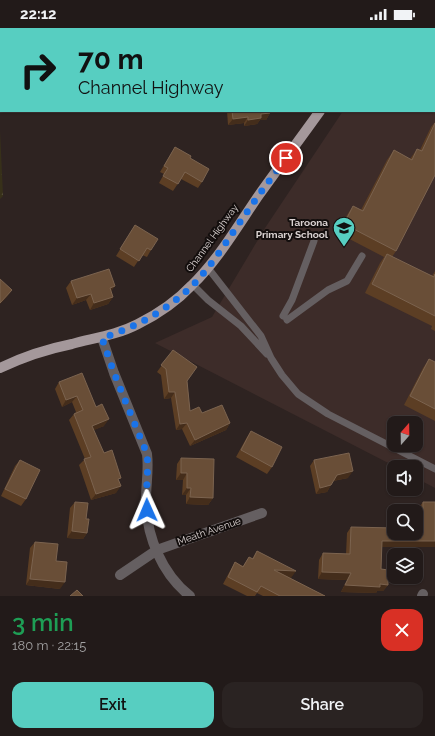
<!DOCTYPE html>
<meta charset="utf-8">
<style>
body{margin:0;font-family:Raleway,sans-serif;background:#2a2322;color:#f1f3f6;height:100vh;display:flex;flex-direction:column;font-size:15px;white-space:nowrap}
*{box-sizing:border-box;margin:0}
p{font-size:13px;color:#a2a1a2}
.icon{flex:none;width:22px;height:22px;fill:none;stroke:currentColor;stroke-width:2;stroke-linecap:round;stroke-linejoin:round}
.map{position:relative;height:568px;overflow:hidden}
.details{display:flex;flex-direction:column;background:#221a19;flex:1}
.details>*{flex:none}
.hud{position:absolute;left:0px;top:0px;width:435px;height:84px;box-shadow:0 1px 3px #0004,0 0 0 1px #3f3838;background:#57cec1;color:#111;overflow:hidden}
.needle{width:26px;rotate:20deg}
.buttons{position:absolute;left:387px;top:388px;display:grid;gap:8px}
.buttons a{display:grid;place-items:center;width:36px;height:36px;border-radius:8px;background:#221a19;box-shadow:0 1px 3px #0004,0 0 0 1px #3f3838;font-size:20px}
.pin{position:absolute;display:grid;place-items:center;width:34px;height:34px;color:#fff;margin:-17px;border:2px solid #fff;border-radius:50%;box-shadow:0 1px 4px #0007}
.me{position:absolute;width:44px;margin:-22px;rotate:359deg;stroke-linejoin:round;filter:drop-shadow(0 0 3px #0008)}
.turn{display:flex;align-items:center;gap:14px;height:84px;padding:0 12px;font-size:18px}
.turn .icon{width:52px;height:52px;stroke-width:2.5}
.turn b{display:block;font-size:28px;line-height:34px}
.round{display:grid;place-items:center;flex:none;width:42px;height:42px;border-radius:12px;background:#2a2322}
.headline{display:flex;align-items:center;justify-content:space-between;height:68px;padding:0 12px}
h1{font-size:24px;font-weight:600;line-height:30px;color:#1e9e55}
.button{display:flex;gap:8px;margin-top:auto;padding:8px 12px}
.button a{flex:1;height:46px;border-radius:12px;background:#57cec1;color:#111;font-size:16px;font-weight:600;line-height:46px;text-align:center}
.button a+a{background:#2a2322;color:#f1f3f6}
.status{display:flex;justify-content:space-between;align-items:center;height:28px;padding:0 20px;background:#221a19;direction:ltr}
.status svg{height:11px;fill:currentColor}
.map>svg:first-child{display:block}
</style>
<div class="status"><b>22:12</b><svg viewBox="0 0 49 12"><path d="M0 12V9h3v3zM5 12V6h3v6zM10 12V3h3v9zM15 12V0h3v12zM26 1h20v11H26zM47 4h2v5h-2z"/></svg></div>
<div class="map">
<svg width="435" height="568" viewBox="0 0 435 568">
<defs>
<pattern id="forest-firs" width="22" height="20" patternUnits="userSpaceOnUse"><rect width="22" height="20" fill="#373019"/><path d="M5 1l3.5 6h-7zM16 11l3.5 6h-7z" fill="#534d39"/></pattern>
</defs>
<rect width="100%" height="100%" fill="#2e2321"/>
<path fill="#3d2c29" fill-rule="evenodd" d="M399 0H435V460L416 450V439H396L155 315 212 289 265 200 343 83H434V1H398ZM394 395H416V417H394Z"/>
<path fill="url(#forest-firs)" d="M0 103 3 168 0 171Z"/>
<g fill="none" stroke-linecap="round" stroke-linejoin="round">
<path stroke="#655f61" stroke-width="7" d="M208 240 261 308 271 330 282 347 298 366 328 386 435 441
M193 257 208 272 241 298 267 326
M283 288 292 272 314 213
M287 292 328 262 347 253 362 228"/>
<path stroke="#655f61" stroke-width="10" d="M102 310 114 345 147 426C149 441 146 456 146 472 146 508 162 546 190 568
M120 547 157 522 262 485
M422 568 423 566"/>
<path stroke="#a4989b" stroke-width="10" d="M377 1 378 0
M0 340C23 329 47 321 72 316 94 310 117 307 138 296 158 286 177 273 192 257 218 232 239 196 259 167 279 139 300 111 320 83"/>
</g>
<path fill="#5c3e24" d="M227 83H270V85L266 92H260L257 96 244 98V95L228 97Z
M435 94V147L396 223 392 229 432 248 435 243V303L431 301 432 298 365 265 380 235 384 229 338 205 347 187 353 178 361 182 387 132 394 122 410 131 417 121 420 122 431 99Z
M175 119 190 130 202 154 198 160 181 151 173 163 159 155 164 146 160 144Z
M135 197 151 222 147 229 142 227 134 239 116 228Z
M71 253 115 258 111 263 113 269 108 276 90 282 86 272 72 277 66 260Z
M173 322 187 353 190 383 202 385 230 395 226 402 190 418 182 401 176 402 171 370 164 371 161 347 157 344Z
M429 331 435 334V393L404 377 423 340Z
M59 354 96 379 104 398 93 402 104 425 119 453 116 465 91 472 79 437 85 431 69 392 74 386 76 384 72 374 62 379 55 361Z
M251 403 272 439 267 446 236 429 247 409Z
M181 430 213 470 208 477 186 476V467H182L183 452H176L177 436Z
M20 432 26 471 21 478 1 468 15 438Z
M314 432 348 450 333 453 327 464 316 466 310 438Z
M75 474 86 491 87 505 83 511 67 510 70 480Z
M423 474 435 519H382L381 541 388 557 383 563H377L376 565 341 564 347 552 318 551 319 532 323 525 346 526 347 505 351 499 416 505 419 489 418 481Z
M35 514 56 533 60 561 26 557 30 520Z
M257 523 291 550 288 549 325 568H263L257 565 255 568H247L223 556 231 541 235 534 243 538 249 529 252 531Z"/>
<path fill="#442d1b" d="M270 85 266 92H260L257 96 244 98 248 92 261 86Z
M248 89 244 95 228 97 233 91Z
M115 258 110 264V260Z
M12 262 7 269 0 276V275Z
M91 266 86 272 72 277 77 270Z
M113 269 108 276 90 282 94 275Z
M169 364H175L171 370 164 371Z
M77 368 72 374 62 379 66 372Z
M109 391 104 398 87 405 92 398Z
M187 395 182 401 176 402 180 396Z
M230 395 226 402 190 418 195 412Z
M353 443 348 450 332 453 337 447Z
M181 445H187L183 452H176Z
M331 457 327 464 316 466 320 460Z
M121 458 116 465 91 472 96 466Z
M187 460H191L186 467H182Z
M190 469 213 470 208 477 186 476Z
M72 503 87 505 83 511 67 510Z
M382 513H435V519H377Z
M274 542 296 543 291 550 270 549Z
M322 544 351 545 347 552 318 551Z
M30 551 65 554 60 561 26 557Z
M380 556 388 557 383 563H377L376 565 341 564 345 557Z"/>
<path fill="#694e37" stroke="#7b634f" d="M84 0H136L134 1H82Z
M232 83H270V85L261 86V90L248 92V89L233 91Z
M435 95V147L396 223 344 196 353 178 363 183 394 122 412 132 417 121 422 123Z
M175 119 191 128 190 130 209 141 202 154 185 144 178 156 163 148 168 140 164 138Z
M135 197 158 211 151 222 147 220 139 233 120 221Z
M387 226 434 249 435 246V288L372 256Z
M109 241 115 258 110 260 113 269 94 275 91 266 77 270 71 253Z
M0 251 12 262 0 275Z
M173 322 197 339 187 353 190 383 199 379 202 385 222 377 230 395 195 412 187 395 180 396 175 364H169L166 341 161 337Z
M429 331 435 334V381L410 368Z
M82 345 96 379 102 376 109 391 92 398 104 425 112 422 121 450 118 451 121 458 96 466 84 431 91 429 74 386 83 382 77 368 66 372 59 354Z
M251 403 282 419 272 439 241 422Z
M349 425 353 443 337 447 331 457 320 460 314 432Z
M181 430 214 431 213 470 190 469 191 460H187V445H181Z
M20 432 40 442 26 471 5 461Z
M75 474 88 475 86 491H89L87 505 72 503Z
M423 474H435V513H382L381 541 388 542V557L380 556V559L345 557 351 545 322 544 323 525 350 526 351 499 394 500V505H416V489H423Z
M35 514 58 516 56 533 67 534 65 554 30 551Z
M257 523 296 543 274 542 325 568H280L261 558 257 564 228 549 235 534 243 539 249 529 253 531Z
M77 562 83 568H70Z"/>
<g fill="none" stroke-linecap="round" stroke-linejoin="round">
<path stroke="#1a73e8" stroke-width="7" stroke-dasharray="0 12.6" d="M147 482C145 463 149 445 147 426L114 345 102 310C136 299 168 282 194 256 210 239 223 219 236 200 252 176 269 153 286 130"/>
</g>
<defs>
<g id="school-pin" transform="scale(1.15)"><path d="M0 17L-7.5 6A9.5 9.5 0 1 1 7.5 6Z" fill="#57cec1" stroke="#130e0d"/><path d="M0-5L7-2L0 1L-7-2ZM-4 1L0 2.5L4 1V4Q0 6-4 4Z" fill="#111"/></g>
</defs>
<g fill-rule="evenodd">
<use href="#school-pin" x="344" y="200"/>
</g>
<g text-anchor="middle" dominant-baseline="central" stroke-width="4" stroke-linejoin="round" paint-order="stroke">
<g font-size="10" font-weight="bold" fill="#dad2d1" stroke="#130e0d" text-anchor="end">
<text x="328" y="194">Taroona<tspan x="328" dy="12">Primary School</tspan></text>
</g>
<g font-size="10" fill="#dad2d1" stroke="#130e0d">
<text transform="translate(212 210) rotate(-54)">Channel Highway</text>
<text transform="translate(209 503) rotate(-19)">Meath Avenue</text>
</g>
</g>
</svg>
<div class="buttons">
<a><svg class="needle" viewBox="-14 -14 28 28"><path d="M0-13l5 13h-10z" fill="#e53935"/><path d="M0 13l5-13h-10z" fill="#a2a1a2"/></svg></a>
<a><svg class="icon" aria-label="sound" viewBox="0 0 24 24"><path d="M4 9h4l5-4v14l-5-4H4zM17 9q2 3 0 6"/></svg></a>
<a><svg class="icon" aria-label="search" viewBox="0 0 24 24"><circle cx="10" cy="10" r="6"/><path d="M15 15l6 6"/></svg></a>
<a><svg class="icon" aria-label="layers" viewBox="0 0 24 24"><path d="M12 4l9 5-9 5-9-5zM3 14l9 5 9-5"/></svg></a>
</div>
<div class="pin" style="left:286px;top:130px;background:#d93025"><svg class="icon" aria-label="arrive" viewBox="0 0 24 24"><path d="M6 21V4h12l-3 4 3 4H6"/></svg></div>
<svg class="me" style="left:147px;top:482px" viewBox="-20 -20 40 40"><path d="M0-17L14 15 0 8-14 15z" fill="#1a73e8" stroke="#fff" stroke-width="4"/></svg>
<div class="hud">
<div class="turn"><svg class="icon" aria-label="right" viewBox="0 0 24 24"><path d="M7 20v-9h11M14 6l5 5-5 5"/></svg><div><b>70 m</b>Channel Highway</div></div>
</div>
</div>
<section class="details">
<div class="headline"><div><h1>3 min</h1><p>180 m · 22:15</p></div><a class="round" style="background:#d93025;color:#fff"><svg class="icon" aria-label="close" viewBox="0 0 24 24"><path d="M6 6l12 12M18 6L6 18"/></svg></a></div>
<div class="button"><a>Exit</a><a>Share</a></div>
</section>
